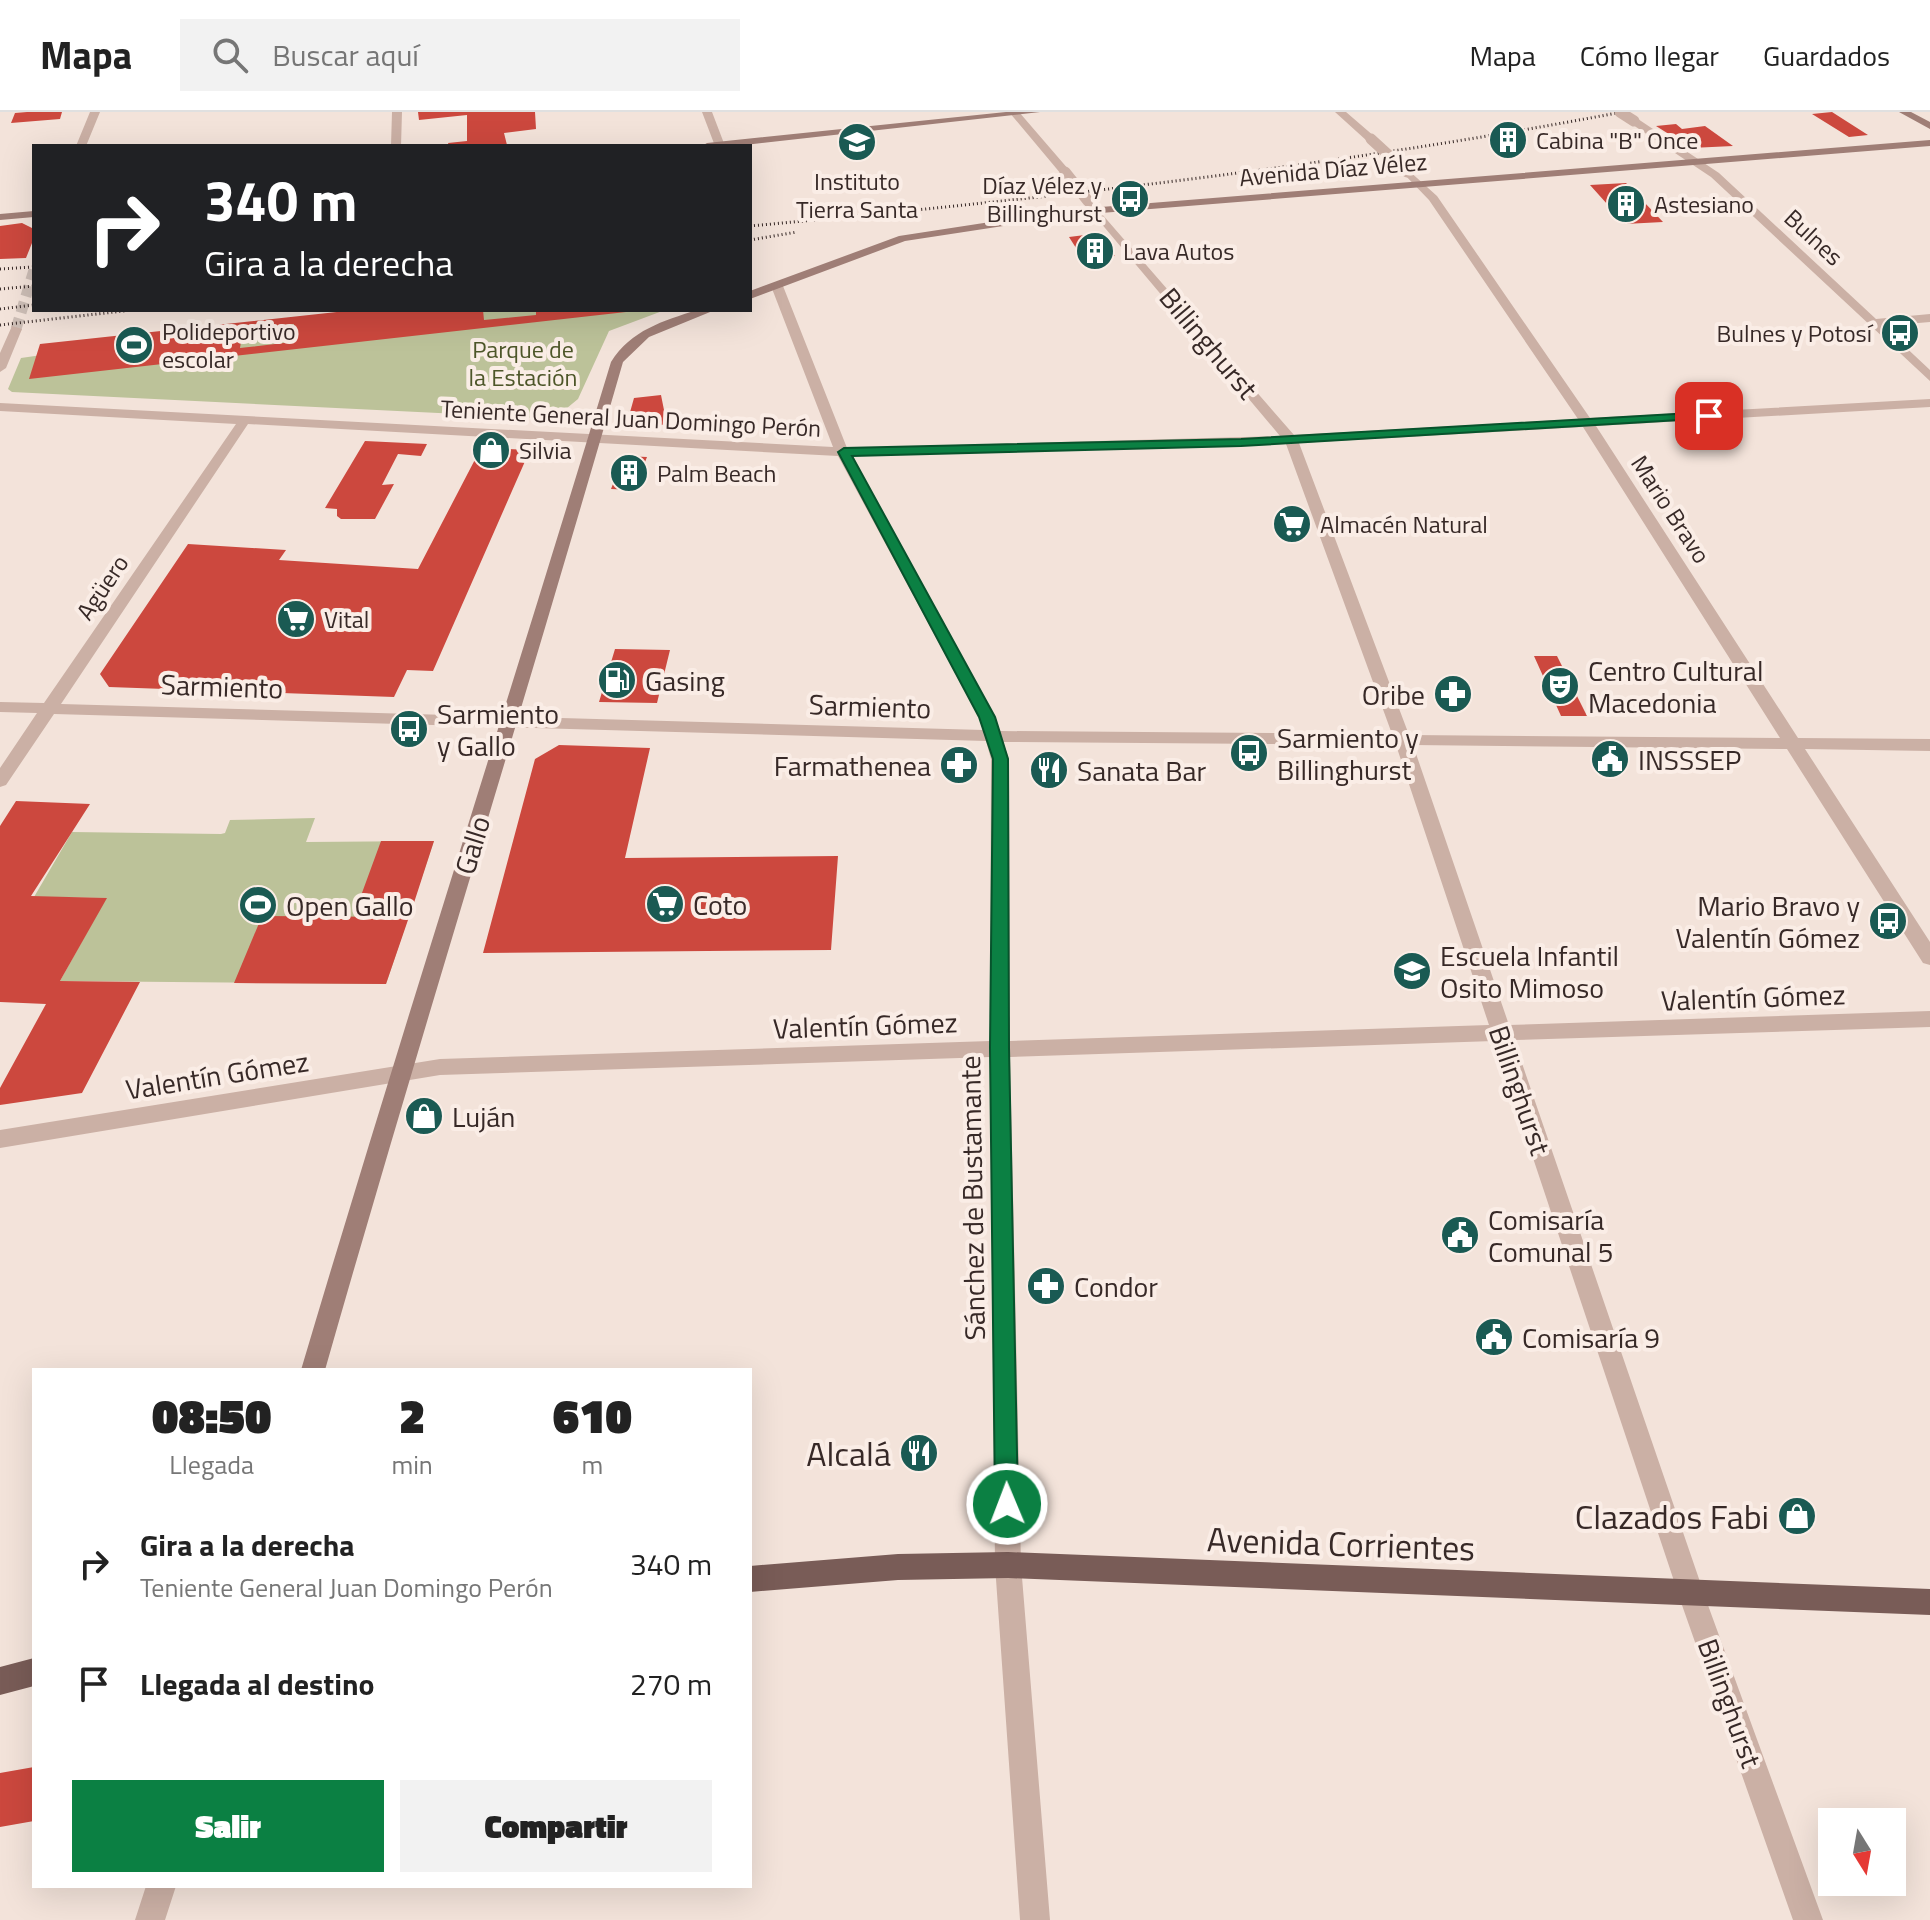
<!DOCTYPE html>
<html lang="es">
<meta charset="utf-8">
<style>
body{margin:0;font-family:"Titillium Web",sans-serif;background:#f2f2f2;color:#222;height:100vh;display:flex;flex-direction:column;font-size:30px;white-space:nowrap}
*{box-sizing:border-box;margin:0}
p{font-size:26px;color:#767676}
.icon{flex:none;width:44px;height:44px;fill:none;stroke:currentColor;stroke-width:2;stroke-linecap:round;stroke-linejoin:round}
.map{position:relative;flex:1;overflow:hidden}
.details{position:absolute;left:32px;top:1256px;width:720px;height:520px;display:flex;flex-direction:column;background:#fff;border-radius:0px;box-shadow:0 8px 32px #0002}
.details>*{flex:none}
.guide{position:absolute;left:32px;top:32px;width:720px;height:168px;border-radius:0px;box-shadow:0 8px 32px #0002;background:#202124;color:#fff;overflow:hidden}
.needle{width:52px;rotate:169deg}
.fabs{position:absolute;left:1818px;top:1696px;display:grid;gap:16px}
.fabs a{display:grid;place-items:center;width:88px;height:88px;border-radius:0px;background:#fff;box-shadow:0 8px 32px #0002;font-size:40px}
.pin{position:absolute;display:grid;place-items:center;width:68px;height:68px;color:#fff;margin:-34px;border-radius:16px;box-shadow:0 4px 12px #0006}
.me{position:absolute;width:88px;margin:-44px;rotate:359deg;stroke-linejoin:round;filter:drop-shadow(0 0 6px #0008)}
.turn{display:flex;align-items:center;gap:28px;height:168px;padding:0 40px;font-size:36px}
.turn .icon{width:104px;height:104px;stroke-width:2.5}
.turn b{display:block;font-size:56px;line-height:68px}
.eta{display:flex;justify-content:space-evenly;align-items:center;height:136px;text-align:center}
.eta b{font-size:48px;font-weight:800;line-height:56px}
.primary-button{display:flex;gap:16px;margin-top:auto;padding:16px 40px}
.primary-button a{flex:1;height:92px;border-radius:0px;background:#0b8043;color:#fff;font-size:32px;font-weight:800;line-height:92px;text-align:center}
.primary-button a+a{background:#f2f2f2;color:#222}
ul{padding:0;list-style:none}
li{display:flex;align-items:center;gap:24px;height:120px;padding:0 40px}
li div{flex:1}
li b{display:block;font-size:30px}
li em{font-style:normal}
header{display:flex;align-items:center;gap:48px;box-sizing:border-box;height:112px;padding:0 40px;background:#fff;border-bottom:2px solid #e0e0e0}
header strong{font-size:38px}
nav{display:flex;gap:44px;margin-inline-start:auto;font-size:28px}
.search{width:560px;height:72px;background:#f2f2f2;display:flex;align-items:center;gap:20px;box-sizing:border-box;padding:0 28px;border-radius:0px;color:#767676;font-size:30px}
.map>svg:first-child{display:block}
</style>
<header>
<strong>Mapa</strong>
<div class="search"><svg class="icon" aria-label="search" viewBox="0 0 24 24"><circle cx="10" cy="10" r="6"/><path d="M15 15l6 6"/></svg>Buscar aquí</div>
<nav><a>Mapa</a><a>Cómo llegar</a><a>Guardados</a></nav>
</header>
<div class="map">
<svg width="1930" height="1808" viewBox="0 0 1930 1808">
<rect width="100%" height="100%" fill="#f3e3da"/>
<path fill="#bcc299" d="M355 198H665L609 219 578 287 561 301 540 306 12 280 8 277 21 246Z
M315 706 306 730 434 729 386 872 60 869 106 786 34 785 72 720 221 722 225 721 230 708Z"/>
<path fill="#cc483e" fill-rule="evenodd" d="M27 0H62L60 7 11 11 15 1Z
M418 0H535L536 17 504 21 507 33 449 34 448 31 467 29V3L419 8Z
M1832 0 1868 23 1849 25 1812 2Z
M1676 12 1682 17 1705 14 1733 34 1691 36 1656 14Z
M1517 23 1525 29 1499 33 1491 28Z
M1626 71 1663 110 1625 112 1590 73Z
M22 111 34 117V126L26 146 0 147V114Z
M1085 123 1092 134 1108 133 1115 144 1083 147 1069 125Z
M355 198H483L484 208 536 203V198L626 200 29 267 40 232ZM294 212 292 230 240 236 243 217Z
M661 283 667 313 627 311 634 286Z
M365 329 427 332 421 344 398 342 382 373 394 372 375 407H341L337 404V397L325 396Z
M481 336 530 338 433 559 407 558 394 585 109 575 100 562 188 432 286 438 279 448 418 457Z
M624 344 647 345 634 378 611 377Z
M615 537 670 538 657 591 599 590Z
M1534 544H1557L1587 604H1561Z
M559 633 650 636 625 746 838 744 831 838 483 841 535 647Z
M16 689 90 692 31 784 107 786 60 869 140 870 82 981 0 993V976L46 892 0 890V714Z
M381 729H434L411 800H355Z
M262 804 409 805 386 872 234 871Z
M34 1655V1709L0 1715V1661Z"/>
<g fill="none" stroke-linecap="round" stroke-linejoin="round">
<path stroke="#cdbeb6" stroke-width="11" stroke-dasharray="11 6" stroke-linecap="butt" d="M16 217 34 158"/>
<path fill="#cbb0a5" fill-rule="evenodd" d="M90 0H100L86 34H76Z
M392 0H402L401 34H391Z
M702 0H712L725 34H715Z
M1009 0H1019L1069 58V62H1061Z
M1335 0H1346L1375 25V29H1367Z
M1630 7H1638L1719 61 1876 207 1930 202V210L1883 214 1930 258V269L1711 65 1630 11Z
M1407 57 1437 84 1590 306 1930 287V295L1596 314 1798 626 1930 627V639L1805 637 1930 830V853L1923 851 1787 637 1413 633 1509 913 1930 899V915L1514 928 1709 1496 1823 1808H1793L1683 1496 1494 929 1010 945 1021 1453 1050 1808H1020L995 1453 990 945 440 963 0 1036V1018L440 947 990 929 991 647 986 629 54 602 6 673 0 675V656L37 601 0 600V590L44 591 236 312 0 299V291L833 335 771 174 777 170 783 174 847 336 1280 324 1084 91V87L1088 86 1294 323 1578 307 1429 88 1402 60ZM248 312 838 344 979 605 983 618 61 592ZM1583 315 1780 626 1409 623 1299 331ZM1286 332 1392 622 1000 619 995 605 852 344ZM1003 630 1396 633 1489 913 1010 929 1009 647Z
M12 214 22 217 6 256 0 260V241Z
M146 1774H176L165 1808H135Z"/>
<path fill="#9f7e76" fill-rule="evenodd" d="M1006 0H1040L736 34H702L707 31Z
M1899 0H1911L1930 10V17Z
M1930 28V34L1076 103 905 129 750 187V179L899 124 1076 97Z
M34 99V105L0 108V102Z
M697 198H715L649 225 623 250C526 587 421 921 325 1258H301C401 921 509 587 611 250 631 218 663 209 697 198Z"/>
<path fill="#795c57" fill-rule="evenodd" d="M1008 1440 1930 1477V1503L1008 1466 898 1468 750 1480V1454L898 1442Z
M34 1546V1574L0 1583V1555Z"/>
<path stroke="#372927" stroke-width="3" stroke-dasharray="1 3" stroke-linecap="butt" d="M750 114C1042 87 1333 55 1622 0
M750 128 797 120
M0 157 34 155
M0 177 34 174
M0 197 34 193
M0 213 132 198"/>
<path stroke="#cbb0a5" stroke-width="11" d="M1620 0 1634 9
M1371 27 1407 60
M1065 60 1088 89"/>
</g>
<path fill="#0b8043" stroke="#07532c" stroke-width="2" d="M1709 300 1713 301V306L1241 334 852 344 995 605 1008 647 1009 936 1018 1392 1015 1400 1007 1403 999 1400 995 1392 990 936 993 647 979 605 838 340 844 336 1241 327Z"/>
<defs>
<g id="building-disc" transform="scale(2)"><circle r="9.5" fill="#1a5a53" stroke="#faede6"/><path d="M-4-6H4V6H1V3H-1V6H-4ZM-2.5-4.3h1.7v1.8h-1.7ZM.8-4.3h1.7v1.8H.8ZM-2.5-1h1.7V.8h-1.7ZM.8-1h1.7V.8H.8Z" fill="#fff"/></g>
<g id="school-disc" transform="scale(2)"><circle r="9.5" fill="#1a5a53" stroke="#faede6"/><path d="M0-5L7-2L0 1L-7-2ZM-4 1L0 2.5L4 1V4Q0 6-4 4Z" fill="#fff"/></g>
<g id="bus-disc" transform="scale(2)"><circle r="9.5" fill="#1a5a53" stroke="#faede6"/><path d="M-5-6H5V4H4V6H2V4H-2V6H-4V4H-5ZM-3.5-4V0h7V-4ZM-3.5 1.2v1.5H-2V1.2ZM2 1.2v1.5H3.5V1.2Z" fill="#fff"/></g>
<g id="stadium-disc" transform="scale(2)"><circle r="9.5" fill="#1a5a53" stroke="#faede6"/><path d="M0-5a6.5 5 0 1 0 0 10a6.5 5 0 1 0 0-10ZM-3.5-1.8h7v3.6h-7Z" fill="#fff"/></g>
<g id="shop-disc" transform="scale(2)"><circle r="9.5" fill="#1a5a53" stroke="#faede6"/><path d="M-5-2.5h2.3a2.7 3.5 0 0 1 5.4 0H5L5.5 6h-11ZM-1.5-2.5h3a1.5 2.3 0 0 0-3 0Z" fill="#fff"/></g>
<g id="supermarket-disc" transform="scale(2)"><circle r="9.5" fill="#1a5a53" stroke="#faede6"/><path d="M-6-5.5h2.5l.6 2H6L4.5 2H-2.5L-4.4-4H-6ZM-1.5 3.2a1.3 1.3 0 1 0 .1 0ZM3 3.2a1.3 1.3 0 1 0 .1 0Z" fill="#fff"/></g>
<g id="fuel-disc" transform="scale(2)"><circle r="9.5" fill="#1a5a53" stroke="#faede6"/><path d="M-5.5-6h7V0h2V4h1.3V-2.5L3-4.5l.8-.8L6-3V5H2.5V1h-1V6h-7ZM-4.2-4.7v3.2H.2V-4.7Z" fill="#fff"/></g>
<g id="theatre-disc" transform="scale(2)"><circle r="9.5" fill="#1a5a53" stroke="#faede6"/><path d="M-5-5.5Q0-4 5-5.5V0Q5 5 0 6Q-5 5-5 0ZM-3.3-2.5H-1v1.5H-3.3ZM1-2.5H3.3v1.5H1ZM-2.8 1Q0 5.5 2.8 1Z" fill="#fff"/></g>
<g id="pharmacy-disc" transform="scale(2)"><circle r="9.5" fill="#1a5a53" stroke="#faede6"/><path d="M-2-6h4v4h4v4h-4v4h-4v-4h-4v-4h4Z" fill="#fff"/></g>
<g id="civic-disc" transform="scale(2)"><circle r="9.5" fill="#1a5a53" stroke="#faede6"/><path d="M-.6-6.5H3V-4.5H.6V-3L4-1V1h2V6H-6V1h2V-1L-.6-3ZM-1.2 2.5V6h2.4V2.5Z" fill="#fff"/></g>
<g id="restaurant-disc" transform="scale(2)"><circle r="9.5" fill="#1a5a53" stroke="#faede6"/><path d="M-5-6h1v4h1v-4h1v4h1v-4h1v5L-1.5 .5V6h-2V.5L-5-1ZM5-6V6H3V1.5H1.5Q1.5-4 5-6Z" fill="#fff"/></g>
</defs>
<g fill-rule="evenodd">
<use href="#building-disc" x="1508" y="28"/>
<use href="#school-disc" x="857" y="30"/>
<use href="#bus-disc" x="1130" y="87"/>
<use href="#building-disc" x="1626" y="92"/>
<use href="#building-disc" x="1095" y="139"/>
<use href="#bus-disc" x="1900" y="221"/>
<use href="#stadium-disc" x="134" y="233"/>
<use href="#shop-disc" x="491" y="338"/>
<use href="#building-disc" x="629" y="361"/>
<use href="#supermarket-disc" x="1292" y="412"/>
<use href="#supermarket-disc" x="296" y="507"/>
<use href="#fuel-disc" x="617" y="568"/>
<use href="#theatre-disc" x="1560" y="574"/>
<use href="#pharmacy-disc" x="1453" y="582"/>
<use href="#bus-disc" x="409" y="617"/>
<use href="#bus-disc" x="1249" y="641"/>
<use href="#civic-disc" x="1610" y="647"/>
<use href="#pharmacy-disc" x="959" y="653"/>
<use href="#restaurant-disc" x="1049" y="658"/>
<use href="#supermarket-disc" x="665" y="792"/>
<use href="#stadium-disc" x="258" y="793"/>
<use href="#bus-disc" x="1888" y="809"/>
<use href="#school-disc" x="1412" y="859"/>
<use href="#shop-disc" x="424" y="1004"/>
<use href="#civic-disc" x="1460" y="1123"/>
<use href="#pharmacy-disc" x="1046" y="1174"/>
<use href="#civic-disc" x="1494" y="1225"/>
<use href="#restaurant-disc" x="919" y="1341"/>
<use href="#shop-disc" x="1797" y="1404"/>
</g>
<g text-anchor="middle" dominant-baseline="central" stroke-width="8" stroke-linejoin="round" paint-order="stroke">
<g font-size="24" fill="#372927" stroke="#faede6" text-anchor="start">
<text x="1536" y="28">Cabina "B" Once</text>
<text x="857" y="69" text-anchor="middle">Instituto<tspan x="857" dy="28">Tierra Santa</tspan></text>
<text x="1102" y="73" text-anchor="end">Díaz Vélez y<tspan x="1102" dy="28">Billinghurst</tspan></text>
<text x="1654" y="92">Astesiano</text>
<text x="1123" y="139">Lava Autos</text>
<text x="162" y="219">Polideportivo<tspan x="162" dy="28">escolar</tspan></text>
<text x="1872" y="221" text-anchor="end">Bulnes y Potosí</text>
<text x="519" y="338">Silvia</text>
<text x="657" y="361">Palm Beach</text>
<text x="1320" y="412">Almacén Natural</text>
<text x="324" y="507">Vital</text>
</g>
<g font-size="24" fill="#372927" stroke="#faede6">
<text transform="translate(1333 57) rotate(-5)">Avenida Díaz Vélez</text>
<text transform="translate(1814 125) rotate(43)">Bulnes</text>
<text transform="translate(631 306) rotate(3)">Teniente General Juan Domingo Perón</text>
<text transform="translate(1671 397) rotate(57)">Mario Bravo</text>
<text transform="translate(102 475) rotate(-56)">Agüero</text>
</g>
<g font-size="24" fill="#4d5629" stroke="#faede6">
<text x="523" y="237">Parque de<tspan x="523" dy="28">la Estación</tspan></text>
</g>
<g font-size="28" fill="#372927" stroke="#faede6">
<text transform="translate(1209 231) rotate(50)">Billinghurst</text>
<text transform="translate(222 574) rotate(2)">Sarmiento</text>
<text transform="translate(870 594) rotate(2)">Sarmiento</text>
<text transform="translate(472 733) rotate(-73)">Gallo</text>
<text transform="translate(1753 885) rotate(-2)">Valentín Gómez</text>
<text transform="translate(865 913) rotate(-2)">Valentín Gómez</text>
<text transform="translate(217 963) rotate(-9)">Valentín Gómez</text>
<text transform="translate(1520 978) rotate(71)">Billinghurst</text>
<text transform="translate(972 1086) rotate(-91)">Sánchez de Bustamante</text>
<text transform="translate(1730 1591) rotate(70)">Billinghurst</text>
</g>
<g font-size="28" fill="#372927" stroke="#faede6" text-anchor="start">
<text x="1588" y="558">Centro Cultural<tspan x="1588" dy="32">Macedonia</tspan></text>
<text x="645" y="568">Gasing</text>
<text x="1425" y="582" text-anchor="end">Oribe</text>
<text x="437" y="601">Sarmiento<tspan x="437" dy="32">y Gallo</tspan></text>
<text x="1277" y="625">Sarmiento y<tspan x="1277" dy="32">Billinghurst</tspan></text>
<text x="1638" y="647">INSSSEP</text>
<text x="931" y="653" text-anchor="end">Farmathenea</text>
<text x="1077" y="658">Sanata Bar</text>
<text x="693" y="792">Coto</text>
<text x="286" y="793">Open Gallo</text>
<text x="1860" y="793" text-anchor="end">Mario Bravo y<tspan x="1860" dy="32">Valentín Gómez</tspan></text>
<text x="1440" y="843">Escuela Infantil<tspan x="1440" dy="32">Osito Mimoso</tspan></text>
<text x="452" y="1004">Luján</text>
<text x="1488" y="1107">Comisaría<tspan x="1488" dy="32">Comunal 5</tspan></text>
<text x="1074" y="1174">Condor</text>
<text x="1522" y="1225">Comisaría 9</text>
</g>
<g font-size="34" fill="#372927" stroke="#faede6" text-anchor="end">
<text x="891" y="1341">Alcalá</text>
<text x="1769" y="1404">Clazados Fabi</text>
</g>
<g font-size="34" fill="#372927" stroke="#faede6">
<text transform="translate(1341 1431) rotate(2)">Avenida Corrientes</text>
</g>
</g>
</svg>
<div class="fabs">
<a><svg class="needle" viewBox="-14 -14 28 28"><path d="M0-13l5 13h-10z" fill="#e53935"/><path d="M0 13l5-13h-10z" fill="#767676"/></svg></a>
</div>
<div class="pin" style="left:1709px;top:304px;background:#d93025"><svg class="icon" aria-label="arrive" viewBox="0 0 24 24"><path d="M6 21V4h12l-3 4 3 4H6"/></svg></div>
<svg class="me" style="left:1007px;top:1392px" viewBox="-20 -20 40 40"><circle r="17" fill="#0b8043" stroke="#fff" stroke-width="3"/><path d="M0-11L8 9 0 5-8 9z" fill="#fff"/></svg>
<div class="guide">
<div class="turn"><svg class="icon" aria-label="right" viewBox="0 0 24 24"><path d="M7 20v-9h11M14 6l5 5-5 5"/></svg><div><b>340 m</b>Gira a la derecha</div></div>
</div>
<section class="details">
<div class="eta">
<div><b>08:50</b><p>Llegada</p></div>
<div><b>2</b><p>min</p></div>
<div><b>610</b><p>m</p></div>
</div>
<ul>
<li><svg class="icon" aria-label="right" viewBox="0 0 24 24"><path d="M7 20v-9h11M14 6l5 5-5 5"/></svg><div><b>Gira a la derecha</b><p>Teniente General Juan Domingo Perón</p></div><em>340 m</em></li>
<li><svg class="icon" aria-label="arrive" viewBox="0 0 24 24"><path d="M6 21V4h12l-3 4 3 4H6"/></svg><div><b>Llegada al destino</b></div><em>270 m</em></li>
</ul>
<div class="primary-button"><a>Salir</a><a>Compartir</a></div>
</section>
</div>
